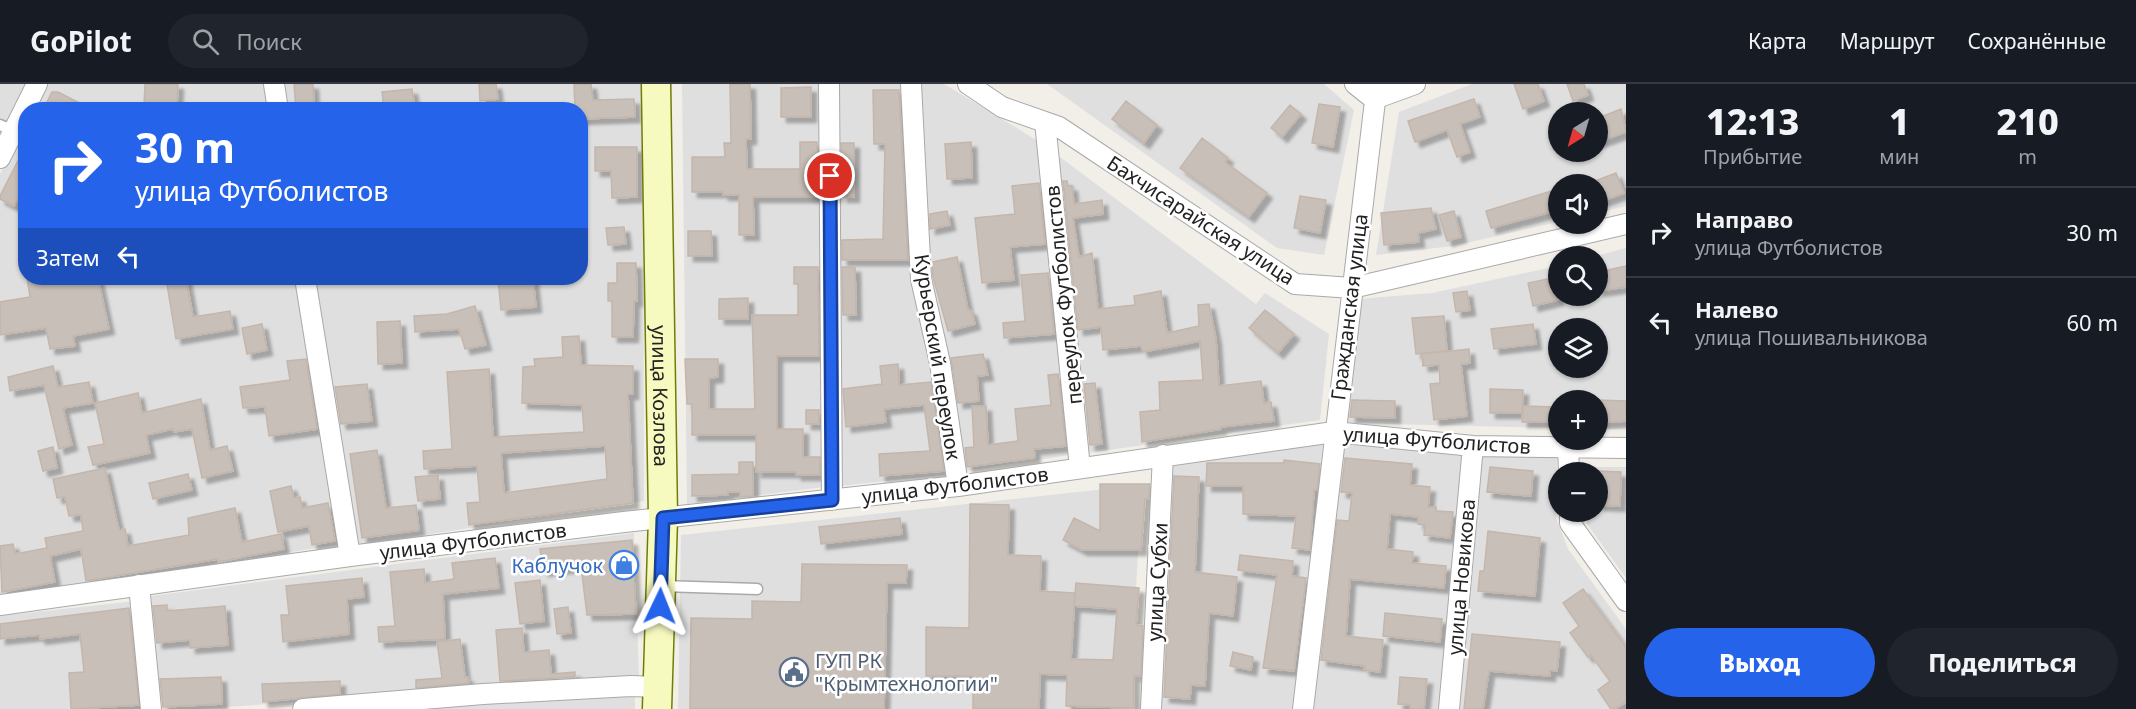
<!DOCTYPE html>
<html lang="ru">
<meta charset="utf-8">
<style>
body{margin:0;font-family:"Noto Sans",sans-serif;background:#20242c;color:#f1f3f6;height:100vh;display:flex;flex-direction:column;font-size:22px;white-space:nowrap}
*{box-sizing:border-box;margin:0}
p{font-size:20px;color:#9ea1a6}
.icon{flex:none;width:33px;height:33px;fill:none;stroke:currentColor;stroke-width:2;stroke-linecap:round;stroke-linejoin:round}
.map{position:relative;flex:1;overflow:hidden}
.sheet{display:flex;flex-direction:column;background:#171b24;width:510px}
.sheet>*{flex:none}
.banner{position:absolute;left:18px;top:18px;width:570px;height:183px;border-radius:24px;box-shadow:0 2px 4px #0004;background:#2563eb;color:#fff;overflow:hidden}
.needle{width:39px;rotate:217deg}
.controls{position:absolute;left:1548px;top:18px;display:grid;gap:12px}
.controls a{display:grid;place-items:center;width:60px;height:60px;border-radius:50%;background:#171b24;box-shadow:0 2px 4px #0004;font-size:30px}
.pin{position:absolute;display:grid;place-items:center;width:51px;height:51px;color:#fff;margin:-26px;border:3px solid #fff;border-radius:50%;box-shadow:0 2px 6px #0007}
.me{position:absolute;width:66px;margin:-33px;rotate:2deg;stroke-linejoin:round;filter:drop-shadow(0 0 4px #0008)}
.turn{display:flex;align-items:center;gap:21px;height:126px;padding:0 18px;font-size:27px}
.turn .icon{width:78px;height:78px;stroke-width:2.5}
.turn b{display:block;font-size:42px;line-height:51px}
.then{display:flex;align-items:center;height:57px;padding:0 18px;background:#0003;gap:12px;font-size:22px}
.eta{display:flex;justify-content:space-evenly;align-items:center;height:102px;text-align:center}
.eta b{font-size:36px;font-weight:800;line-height:42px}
.button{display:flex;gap:12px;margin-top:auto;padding:12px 18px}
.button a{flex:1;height:69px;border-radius:36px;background:#2563eb;color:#fff;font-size:24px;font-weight:800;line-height:69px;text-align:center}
.button a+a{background:#20242c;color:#f1f3f6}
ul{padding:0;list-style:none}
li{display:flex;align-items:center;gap:18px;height:90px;padding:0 18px;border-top:2px solid #363941}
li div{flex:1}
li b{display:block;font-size:22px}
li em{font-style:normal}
header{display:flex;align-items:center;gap:36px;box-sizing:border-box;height:84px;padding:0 30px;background:#171b24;border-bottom:2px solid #363941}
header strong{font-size:28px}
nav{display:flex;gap:33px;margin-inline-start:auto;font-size:21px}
.search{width:420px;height:54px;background:#20242c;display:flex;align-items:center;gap:15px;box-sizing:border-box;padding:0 21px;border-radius:33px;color:#9ea1a6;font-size:22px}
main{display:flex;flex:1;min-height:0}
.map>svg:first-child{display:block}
</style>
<header>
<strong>GoPilot</strong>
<div class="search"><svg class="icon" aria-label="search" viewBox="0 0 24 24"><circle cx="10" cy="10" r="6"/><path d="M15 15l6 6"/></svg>Поиск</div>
<nav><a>Карта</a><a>Маршрут</a><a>Сохранённые</a></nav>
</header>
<main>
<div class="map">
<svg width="1626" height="625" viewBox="0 0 1626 625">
<defs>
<filter id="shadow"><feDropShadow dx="5.5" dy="5.5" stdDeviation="1.5" flood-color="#0004"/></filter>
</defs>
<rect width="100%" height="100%" fill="#f2efe9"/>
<path fill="#e0dfdf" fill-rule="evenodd" d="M0 0H29L0 57Z
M47 0H264L269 25 34 26Z
M284 0H643L644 417 353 462 313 194H580V26L288 25Z
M682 0H825L824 403 687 420Z
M834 0H905L950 390 840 402Z
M912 0H944L1043 60 1075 370 959 388 928 192Z
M1047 0H1324L1354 26 1324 171 1277 164Z
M1472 0H1626V122L1598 129V100H1558V138L1453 162 1376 171 1399 28ZM1558 28H1598V68H1558Z
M25 41 26 194H297L342 460 0 513V90Z
M1060 73 1256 220 1265 209 1329 250 1320 336 1081 370 1053 76Z
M1626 164V345H1598V316H1558V344L1343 339 1358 215 1432 209 1558 182V212H1598L1596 172ZM1558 244H1598V284H1558Z
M1323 359 1294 625H1156L1168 380Z
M1336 360 1464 369 1439 625H1308Z
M1481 371 1557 374 1556 434 1568 465 1626 545V625H1457Z
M1587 383H1626V494L1587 440V428H1598V388H1587Z
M1142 401 1129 625H678L681 451Z
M634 449 639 594 198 625H158L151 512Z
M135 517 145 625H0V532Z
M635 607V625H427L529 612Z"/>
<path fill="#c7bfb8" stroke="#c4b6ab" stroke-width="1.5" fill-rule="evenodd" filter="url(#shadow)" d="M145 0H178L177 23 144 21Z
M294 0H313L314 24 296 25Z
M479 0H496L498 15 480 17Z
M574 0H591L593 16 634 15 635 33 580 35V26H575Z
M730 0H750L751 55H746L747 85H800V58H817L818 113H753L754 151H739V111H723V108H692V73H725L724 59H731Z
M1514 0H1538L1544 17 1523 25Z
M1567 0H1584L1588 11 1573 17Z
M811 3V33H781V4Z
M412 5 415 24 384 26 382 8Z
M873 6H899L908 176H842V156L883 155 885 60H874Z
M52 8H58L93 26H43Z
M1474 15 1480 33 1460 40 1470 68 1457 73 1447 46 1415 58 1408 37Z
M1126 17 1157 41 1144 59 1112 35Z
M1319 20 1340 23 1333 63 1312 59Z
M1290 21 1301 30 1282 53 1271 44Z
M1621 25 1626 48 1598 58V34Z
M1202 54 1228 74 1225 78 1267 109 1249 133 1180 84Z
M971 58 972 94 947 95 945 60Z
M841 59H854V113H842Z
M26 61V100L14 122 0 115V112Z
M595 63H637V113L612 114 611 87H595Z
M1616 89 1624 109 1602 117 1595 97Z
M1063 97H1067L1068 102H1072L1074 120 1102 116 1103 130 1073 134 1079 173 1092 169 1098 225 1135 221 1134 212 1161 207 1167 249 1199 242 1198 221 1209 220 1216 255 1219 302 1261 297 1264 319 1271 318 1274 337 1221 343V345L1142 358 1140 328 1160 326 1159 298 1203 296 1200 257 1143 268 1141 262 1103 266 1101 243 1078 246Z
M1039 99 1045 160 1010 163 1014 196 982 199 975 134 1015 130 1012 102Z
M1558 105V126L1491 144 1486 127Z
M1300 112 1326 116 1320 149 1294 144Z
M1431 124 1436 145 1418 149 1419 158 1384 161 1381 129Z
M947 127 950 141 930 145V130Z
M1454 127 1461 153 1447 157 1439 131Z
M624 143 626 160 608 161 606 144Z
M688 147H711L712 172H688Z
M957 173 968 226H971L975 240 948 247 933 193 932 178Z
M617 179H636L637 217H634L633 253H612V217H608V199H617Z
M1626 182V203L1598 207V188Z
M794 183H818L819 272H777V345H803V373H820V391H796V388H756V351H692V320H687L685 275H718V293L709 294V325H755L752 231H798V200H794Z
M842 183H855L856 231H843Z
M1048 189 1054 250 1004 254 1003 239 1025 237 1021 191Z
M27 194H98L109 245 73 252 75 262 50 265 46 244 0 251V218L30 213Z
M166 194H186L193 233 230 227 233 245 176 255Z
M498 194H533L536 223 501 226Z
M1553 194 1555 202H1558V216L1533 222 1528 199Z
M1467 207 1470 226 1456 228 1453 209Z
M748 214V235H719V215Z
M475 222 486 261 465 265 459 245 415 248 414 232 447 230Z
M1265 226 1294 250 1278 269 1249 244Z
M1444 232 1447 267 1416 270 1412 234Z
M400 237 402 279 378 280 377 238Z
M262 240 267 266 247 270 242 244Z
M1533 240 1536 260 1494 265 1491 245Z
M579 252 581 281 633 282V310H628L633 419 469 441 467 419 480 418 477 382 424 385 423 367 452 365 447 288 489 285 493 353 584 348 582 321 522 319 523 283 535 282 534 275 563 273 562 253ZM605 362 607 395 504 409 501 369Z
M1469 265 1470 279 1461 280 1467 332 1434 336 1430 300 1440 299 1439 281 1423 282 1422 270Z
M983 270 988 291 977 292 979 317 958 319 951 274Z
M306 275 317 345 269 352 265 323 243 324 240 303 290 296 287 277Z
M898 280 899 301 931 298 944 387 880 392 879 370 930 367 924 321 884 325 886 338 846 343 843 305 882 300 880 282Z
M53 282 58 303 89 298 93 319 63 324 72 361 59 365 44 301 10 307 8 293Z
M1058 290 1066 362 1034 365 1035 374 967 383 965 364 974 363 972 322H986L988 361 1018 357 1015 325 1051 321 1048 291Z
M1095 299 1102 360 1090 361 1084 300Z
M367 300 372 337 341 340 335 303Z
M1490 305 1523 306 1522 329H1490Z
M138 309 142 329 201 315 210 366 227 362 233 387 202 394 192 345 174 348 173 345 146 351 150 369 93 381 88 363 104 360 95 319Z
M1352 316 1395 317V334L1350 333Z
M1598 316 1626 317V337L1598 339Z
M1523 322 1558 323V338H1522Z
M806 326H819V340H806Z
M53 363 57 384 43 387 38 367Z
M377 366 386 424 416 421 419 446 362 454 350 370Z
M1345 374 1412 380 1410 401 1430 403 1428 423H1436V427L1453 428 1450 454 1424 451 1425 441 1418 440V433L1390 430 1387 465 1413 468 1412 479 1446 482 1444 504 1350 495 1346 552 1383 556 1380 588 1364 586 1365 582 1321 576 1337 436 1349 437 1352 409 1341 408Z
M1284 376 1320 380 1317 406H1314L1310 466 1292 464 1296 432 1243 430V402H1206L1207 379H1284Z
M739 378H753V412L740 413V408H728V411L692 412V391L739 390Z
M1490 383 1533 387 1531 412 1487 408Z
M105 384 119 446 125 445 128 462 189 451 188 434 235 424 242 458 281 450 284 465 218 478V475L86 497 81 465 50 472 55 498 2 508 0 462 13 460 15 470 47 464 45 454 83 447 81 431 69 432 65 413 57 414 53 395Z
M1598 387 1621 388 1620 422 1598 421Z
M188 390 192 406 153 415 149 399Z
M438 391 440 415 418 417 415 393Z
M1174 392 1199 393 1195 488 1237 493 1233 532 1209 529 1205 602 1191 601 1190 615 1164 613Z
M1100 400H1150L1149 415H1145L1141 466H1082L1063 456 1074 434 1100 447Z
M291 402 294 414 300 413 302 424 328 419 335 457 312 461 309 442 278 448 270 407Z
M970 420 1009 421 1008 471 1041 472 1040 507 1075 509 1076 499 1139 504 1136 541 1143 542 1141 592H1134V624L1066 622 1067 591 1040 590 1039 625H973V592H926V543L969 544ZM1075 510 1074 522 1117 525 1113 576 1071 575Z
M900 434 902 450 821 460 819 443Z
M1488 447 1540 454 1535 512 1478 507 1480 487H1484Z
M632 456 636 530 587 531 581 482 543 487 540 465Z
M1240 471 1293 477 1292 492 1306 494 1294 587 1263 584 1277 491 1238 486Z
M495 474 499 504 443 510 445 555 379 558 378 543 395 542 390 488 424 485 425 499 454 495 452 479Z
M802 480 907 481 906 499H887L884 625H690L691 534 752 535V517L801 518Z
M362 494 364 513 347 515 349 550 283 558 281 531H289L286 502Z
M540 496 544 537 520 540 515 499Z
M1583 505 1626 563V618L1615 625H1611L1598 606 1610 597 1591 571 1588 573 1570 549 1579 542 1563 519Z
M167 521V527L225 522 228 561 190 564V556L157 559 153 522Z
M568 523 571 549 557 550 554 525Z
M129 524 139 621 71 625 69 589 84 588 80 550 40 555 39 551 0 555V540Z
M1385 529 1442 535 1440 558 1383 552Z
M522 544 524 568 549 566 551 590 575 588V593L500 597 496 546Z
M1472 550 1560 558 1557 587 1550 586V592L1489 587 1483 625H1464Z
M460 555 465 593H468L469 599 416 604V596L442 594 437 558Z
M1233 568 1253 573 1251 586 1230 582Z
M221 593 222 620 163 623 160 595Z
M1400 593 1427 595 1424 625H1410V621L1398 620Z
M340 597V610L263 618 262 600Z"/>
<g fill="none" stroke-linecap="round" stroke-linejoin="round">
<g stroke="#a9a9a9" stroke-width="13">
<path id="lane" d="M0 41 14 47
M661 502 757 505"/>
</g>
<g stroke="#a9a9a9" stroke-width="22">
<path id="street" d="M274 0 278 26
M829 0 832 416
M911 0 921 195 940 279 958 402
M968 0 1002 23 1059 43 1295 200 1352 204 1626 140
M1355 0 1374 15 1415 0
M1045 38 1080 384
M0 74 37 0
M305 194 350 472
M1568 363 1569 388
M1570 428V439L1626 517
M139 501 151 625
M0 521 350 472 624 438 958 402 1334 348 1473 362 1626 364
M303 625 483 610 631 602 658 603
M1151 625 1163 371
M1303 625 1377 0
M1449 625 1473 362"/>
</g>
<g stroke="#707d05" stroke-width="31">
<g id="secondary">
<path id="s1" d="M656 0 663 434 657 625"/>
</g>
</g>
<use href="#lane" stroke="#fff" stroke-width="10"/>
<use href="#street" stroke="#fff" stroke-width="20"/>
<use href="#secondary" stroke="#f7fabf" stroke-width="28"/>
</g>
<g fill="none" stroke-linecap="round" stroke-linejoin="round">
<g stroke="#184099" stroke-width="15">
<path id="route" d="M660 522 663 434 832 416 830 92"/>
</g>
<use href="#route" stroke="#2563eb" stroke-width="10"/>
</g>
<defs>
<g id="shop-ring" transform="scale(1.5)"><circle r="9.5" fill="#fff" stroke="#3f7fe0" stroke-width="1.5"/><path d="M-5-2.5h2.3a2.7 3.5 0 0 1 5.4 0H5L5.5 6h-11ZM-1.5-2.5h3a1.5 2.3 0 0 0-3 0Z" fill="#3f7fe0"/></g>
<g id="civic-ring" transform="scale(1.5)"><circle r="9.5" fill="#fff" stroke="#5c6f8a" stroke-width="1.5"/><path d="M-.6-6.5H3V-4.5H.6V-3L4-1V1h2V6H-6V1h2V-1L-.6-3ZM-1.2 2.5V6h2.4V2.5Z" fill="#5c6f8a"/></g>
</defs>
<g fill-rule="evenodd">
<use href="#shop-ring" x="624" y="481"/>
<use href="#civic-ring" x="794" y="588"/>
</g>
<g text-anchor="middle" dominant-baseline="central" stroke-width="5" stroke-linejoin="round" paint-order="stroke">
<g font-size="20" fill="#222" stroke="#fff">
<text transform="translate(1201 136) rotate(33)">Бахчисарайская улица</text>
<text transform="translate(1063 211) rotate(-96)">переулок Футболистов</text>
<text transform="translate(1349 223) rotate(-83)">Гражданская улица</text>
<text transform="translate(938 273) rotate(81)">Курьерский переулок</text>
<text stroke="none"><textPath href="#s1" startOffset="312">улица Козлова</textPath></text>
<text transform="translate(1437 356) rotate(4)">улица Футболистов</text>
<text transform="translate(955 401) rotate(-7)">улица Футболистов</text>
<text transform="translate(473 457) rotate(-7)">улица Футболистов</text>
<text transform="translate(1461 493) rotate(-85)">улица Новикова</text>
<text transform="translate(1157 498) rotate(-87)">улица Субхи</text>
</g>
<g font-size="20" fill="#366cbe" stroke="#fff" text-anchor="end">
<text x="603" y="481">Каблучок</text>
</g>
<g font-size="20" fill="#4e5e75" stroke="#fff" text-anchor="start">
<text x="815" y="576">ГУП РК<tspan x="815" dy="23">"Крымтехнологии"</tspan></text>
</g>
</g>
</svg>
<div class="controls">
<a><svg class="needle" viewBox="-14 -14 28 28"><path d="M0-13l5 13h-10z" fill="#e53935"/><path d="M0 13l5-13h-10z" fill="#9ea1a6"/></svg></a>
<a><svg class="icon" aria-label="sound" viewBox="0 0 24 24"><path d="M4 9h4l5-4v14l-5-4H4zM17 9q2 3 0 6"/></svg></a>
<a><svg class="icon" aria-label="search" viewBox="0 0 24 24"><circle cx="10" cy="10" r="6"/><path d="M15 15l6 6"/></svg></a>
<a><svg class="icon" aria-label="layers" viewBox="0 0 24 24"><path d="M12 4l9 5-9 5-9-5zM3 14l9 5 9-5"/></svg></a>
<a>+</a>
<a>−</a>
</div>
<div class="pin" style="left:830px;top:92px;background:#d93025"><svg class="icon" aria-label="arrive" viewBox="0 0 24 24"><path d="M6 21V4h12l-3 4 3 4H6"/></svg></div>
<svg class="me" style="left:660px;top:522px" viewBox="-20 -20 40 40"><path d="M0-17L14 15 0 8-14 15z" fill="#2563eb" stroke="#fff" stroke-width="4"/></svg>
<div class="banner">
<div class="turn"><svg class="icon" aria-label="right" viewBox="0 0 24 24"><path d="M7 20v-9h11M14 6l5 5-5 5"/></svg><div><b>30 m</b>улица Футболистов</div></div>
<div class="then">Затем<svg class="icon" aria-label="left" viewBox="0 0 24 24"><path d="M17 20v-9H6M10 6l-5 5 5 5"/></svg></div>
</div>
</div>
<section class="sheet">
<div class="eta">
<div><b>12:13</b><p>Прибытие</p></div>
<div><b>1</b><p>мин</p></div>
<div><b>210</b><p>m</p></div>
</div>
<ul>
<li><svg class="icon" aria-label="right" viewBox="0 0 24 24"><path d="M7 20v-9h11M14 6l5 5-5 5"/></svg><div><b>Направо</b><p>улица Футболистов</p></div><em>30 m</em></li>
<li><svg class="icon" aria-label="left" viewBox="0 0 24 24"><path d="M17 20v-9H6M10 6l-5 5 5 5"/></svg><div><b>Налево</b><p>улица Пошивальникова</p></div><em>60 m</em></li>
</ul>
<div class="button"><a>Выход</a><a>Поделиться</a></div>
</section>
</main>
